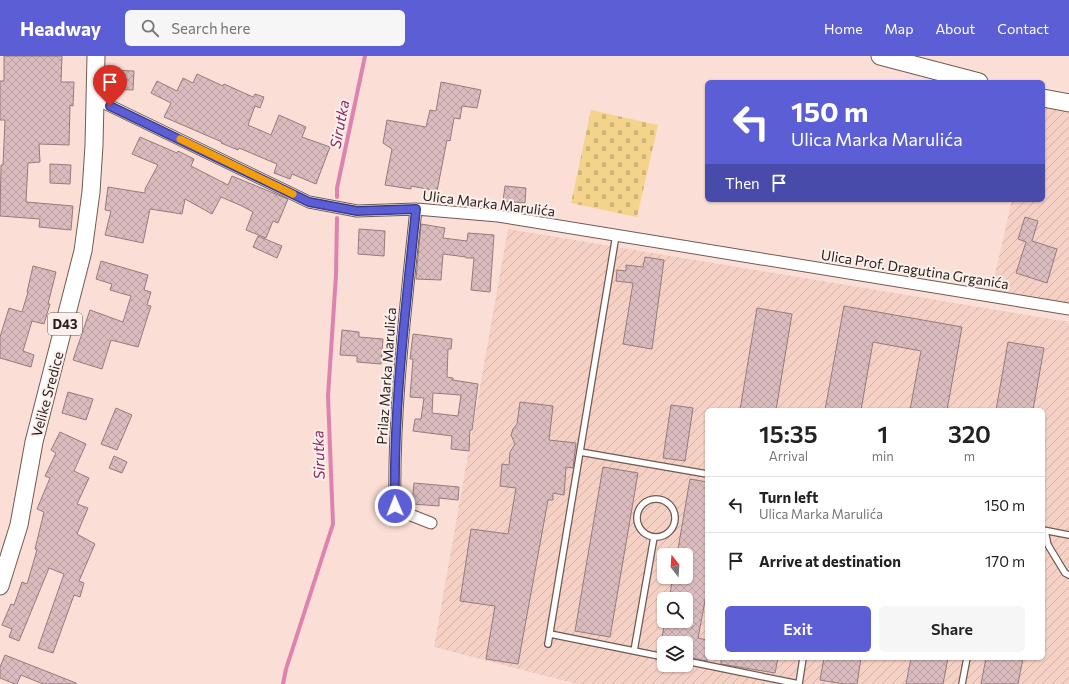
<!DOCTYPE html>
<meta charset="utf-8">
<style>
body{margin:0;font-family:Commissioner,sans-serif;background:#f6f6f6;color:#222;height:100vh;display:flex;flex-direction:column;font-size:15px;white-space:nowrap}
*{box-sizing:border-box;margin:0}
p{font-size:13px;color:#767676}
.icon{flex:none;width:22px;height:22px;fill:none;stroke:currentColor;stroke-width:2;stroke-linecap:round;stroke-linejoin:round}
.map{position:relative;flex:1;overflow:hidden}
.panel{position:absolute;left:705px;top:352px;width:340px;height:252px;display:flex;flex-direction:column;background:#fff;border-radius:6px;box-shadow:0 1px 3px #0004}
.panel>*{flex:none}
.top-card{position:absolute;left:705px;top:24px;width:340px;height:122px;border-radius:6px;box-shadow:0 1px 3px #0004;background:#5c5ed6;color:#fff;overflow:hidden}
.needle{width:26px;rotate:343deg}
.controls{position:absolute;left:657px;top:492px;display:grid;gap:8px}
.controls a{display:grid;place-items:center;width:36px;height:36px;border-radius:6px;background:#fff;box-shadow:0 1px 3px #0004;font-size:20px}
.pin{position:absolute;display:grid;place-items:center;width:34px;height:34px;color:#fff;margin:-41px -17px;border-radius:50% 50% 50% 0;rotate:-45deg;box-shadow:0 0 4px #0007}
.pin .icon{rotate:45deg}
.me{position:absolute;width:44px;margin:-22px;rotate:359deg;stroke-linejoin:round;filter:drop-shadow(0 0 3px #0008)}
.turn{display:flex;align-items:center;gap:14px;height:84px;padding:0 20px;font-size:18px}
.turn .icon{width:52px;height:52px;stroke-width:2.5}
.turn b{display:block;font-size:28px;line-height:34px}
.then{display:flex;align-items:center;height:38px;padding:0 20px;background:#0003;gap:8px;font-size:15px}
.eta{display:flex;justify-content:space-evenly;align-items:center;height:68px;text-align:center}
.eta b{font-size:24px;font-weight:600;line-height:28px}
.primary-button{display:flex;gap:8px;margin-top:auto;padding:8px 20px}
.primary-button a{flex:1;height:46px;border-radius:6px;background:#5c5ed6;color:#fff;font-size:16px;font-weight:600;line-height:46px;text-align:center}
.primary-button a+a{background:#f6f6f6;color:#222}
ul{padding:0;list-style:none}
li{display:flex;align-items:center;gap:12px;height:56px;padding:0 20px;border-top:1px solid #e0e0e0}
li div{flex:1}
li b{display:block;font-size:15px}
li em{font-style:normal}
header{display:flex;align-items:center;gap:24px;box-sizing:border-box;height:56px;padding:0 20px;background:#5c5ed6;color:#fff}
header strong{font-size:19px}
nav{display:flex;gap:22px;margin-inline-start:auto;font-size:14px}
.search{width:280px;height:36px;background:#f6f6f6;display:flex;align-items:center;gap:10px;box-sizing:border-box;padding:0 14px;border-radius:6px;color:#767676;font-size:15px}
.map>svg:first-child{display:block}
</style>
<header>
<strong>Headway</strong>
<div class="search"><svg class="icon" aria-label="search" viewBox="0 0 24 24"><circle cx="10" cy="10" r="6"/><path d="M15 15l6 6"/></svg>Search here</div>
<nav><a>Home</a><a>Map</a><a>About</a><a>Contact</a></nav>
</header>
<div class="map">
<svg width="1069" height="628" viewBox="0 0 1069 628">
<defs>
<pattern id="industrial-furrows" width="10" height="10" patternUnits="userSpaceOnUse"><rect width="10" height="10" fill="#f4d0c5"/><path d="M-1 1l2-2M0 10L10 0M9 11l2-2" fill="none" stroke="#d1b2a9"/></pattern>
<pattern id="cemetery-stones" width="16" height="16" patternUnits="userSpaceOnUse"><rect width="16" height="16" fill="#f4d38a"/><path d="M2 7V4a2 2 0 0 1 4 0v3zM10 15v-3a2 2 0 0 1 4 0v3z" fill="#d1b576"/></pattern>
<pattern id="building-cross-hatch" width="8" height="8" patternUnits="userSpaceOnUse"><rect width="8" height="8" fill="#dabcbe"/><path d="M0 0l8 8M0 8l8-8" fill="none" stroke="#bba1a3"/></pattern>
</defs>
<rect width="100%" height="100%" fill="#fbdfd6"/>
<path fill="url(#industrial-furrows)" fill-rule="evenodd" d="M1043 42 1069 47V253L990 240 1012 144H1043Z
M508 173 1069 266V628H577L434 591ZM707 354H1043V602H707ZM664 499H686V521H664ZM664 543H686V565H664ZM664 587H686V609H664Z"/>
<path fill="url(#cemetery-stones)" d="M591 54 658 69 637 161 571 147Z"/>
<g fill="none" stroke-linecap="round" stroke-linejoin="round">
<path stroke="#de83af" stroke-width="4" d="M337 141V132L365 0
M283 628 286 613 333 468 328 340 336 219 337 162"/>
</g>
<path fill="url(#building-cross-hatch)" stroke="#967b7d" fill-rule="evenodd" d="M4 0H62L61 26H74L73 50 70 49 69 89 39 88 40 106 28 107 26 146 73 150 71 174 39 171 40 163 0 160 1 109H3L5 64H0V25H4Z
M111 14 134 15 133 34 110 33Z
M197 18 223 30 224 28 253 41 255 38 264 41 260 52 255 50 248 69 271 79 279 59 306 71 302 81 330 91 316 128 292 118 290 123 274 117 277 108 239 92 238 94 221 87 222 86 164 61 171 47 151 37 157 25 177 35 183 22 193 27Z
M441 26 481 34 477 52 462 50 460 63 454 62 450 85 447 84 437 135 411 130V133L385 129 392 93 383 87 387 64 426 71 430 54 436 55Z
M140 81 177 97 178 95 194 103 191 110 228 129 232 120 288 143 278 167 273 165 266 182 246 174 253 156 242 150 221 141 212 158 185 143 182 158 150 153 143 187 105 179 111 155 105 154 108 131 145 137V133L158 109 132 98Z
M50 108 71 109 70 128 50 127Z
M505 130 526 132 525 147 503 145Z
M1025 161 1038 165 1032 185 1057 193 1047 227 1016 217 1026 186 1018 183Z
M421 168 445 172 443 182 467 185 468 177 494 179 490 236 471 234 474 202H466V201L443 198 441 224 416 223Z
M359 173 385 175 384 200 358 198Z
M258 180 282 190 277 202 253 191Z
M645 201 664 204 652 293 623 288 633 227 616 225 617 214 626 215V209L643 211Z
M101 205 148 219 144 234 151 236 147 249 151 250 138 291 111 284 102 313 73 304 90 254 123 266 131 240 110 234 112 228 96 223Z
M33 210 56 216 48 248H50L44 268 32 265 23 295 34 299 31 311 0 302V281L9 252 22 256 28 236H27Z
M844 250 962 271 947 354H910L921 295 873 286 861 354H825Z
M757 252 792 258 776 354H740Z
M342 274 359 276V281L383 283 381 308 357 306V300L340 299Z
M413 278 452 283 451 293H448L447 321 453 322V324L478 328 472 374H470L469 395 451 393 452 380 413 375 415 363H421L424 342 410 341 413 303H410ZM433 337 461 339 458 360 432 357Z
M1008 286 1044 292 1033 354H996Z
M68 336 93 343 86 364 62 357Z
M520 346 553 350 549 384 576 387 573 412 566 411 564 439 553 437V444H548L518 608 486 603 495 550 460 545 471 473 508 478 516 432 500 430 502 408 509 409 510 396 515 388 511 379 513 373 517 368Z
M671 349 693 352 685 405 663 402Z
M116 352 132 359 117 394 101 388Z
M60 376 86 388 74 415 89 422 77 448 88 452 77 478 95 488 79 525 84 527 80 541 74 539 53 597 38 592 64 518 49 512 19 585 9 581 12 573 2 569 11 548 14 549 22 526 27 528 37 494 35 493 44 456 37 453 50 422 45 420 56 397 51 394Z
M114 400 127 406 122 417 109 412Z
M603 411 638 417 610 581 575 575Z
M690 423 707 426V534L698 582 707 584V605L686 601V587H661L665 565H686V543H669L673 521H686V499H677Z
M414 427 459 431 458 444 439 442V450L412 448Z
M5 599 76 627V628H43L21 619 17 628H15L0 622V611Z
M721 602H778L775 617 721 608Z
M824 602H861L857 628H844L820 624Z
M911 602H948L943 628H906Z
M986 602H1023L1018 628H981Z"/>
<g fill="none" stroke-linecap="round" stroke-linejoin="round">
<g stroke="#715a52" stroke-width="8">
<path id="service" d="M580 396 707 418
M637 462a19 19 0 1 1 38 0a19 19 0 1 1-38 0Z
M1043 474 1069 479
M1045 475 1048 489 1065 517 1069 519
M550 578 664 601
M548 588 616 179
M634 595 654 481
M686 605 799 628
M799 628 803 602
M962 628 967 602"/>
</g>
<g stroke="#715a52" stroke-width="13">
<path id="minor" d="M96 43 309 146 357 155 416 153 498 160 1069 253
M416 153C406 250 393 352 395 450L408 458 431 467"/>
</g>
<g stroke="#715a52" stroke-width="19">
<path id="primary" d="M880 0 979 26
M1043 42 1069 47
M0 530 19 469 34 386 83 195 91 136 94 89 96 0"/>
</g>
<use href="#service" stroke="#fff" stroke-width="5.5"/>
<use href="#minor" stroke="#fff" stroke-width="11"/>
<use href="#primary" stroke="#fff" stroke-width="17"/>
</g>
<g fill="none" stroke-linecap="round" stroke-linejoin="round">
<g stroke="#3c3d8b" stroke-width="10">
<path id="route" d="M110 50 309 146 357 155 416 153C406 251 393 351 395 450"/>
</g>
<use href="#route" stroke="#5c5ed6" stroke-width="7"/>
<path stroke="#f59e0b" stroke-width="7" d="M180 83 293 138"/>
</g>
<g text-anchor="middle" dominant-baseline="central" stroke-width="4" stroke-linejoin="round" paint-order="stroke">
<rect fill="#fcf0ed" stroke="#685d5a" stroke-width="1" x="48" y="257" width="34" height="22" rx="3"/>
<g font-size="13" font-weight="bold" fill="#281e1b">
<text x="65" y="268">D43</text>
</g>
<g font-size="14" fill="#281e1b" stroke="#fcf0ed">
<text transform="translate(489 147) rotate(7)">Ulica Marka Marulića</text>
<text transform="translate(915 213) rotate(9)">Ulica Prof. Dragutina Grganića</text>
<text transform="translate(386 320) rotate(-86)">Prilaz Marka Marulića</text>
<text transform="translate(47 338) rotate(-75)">Velike Sredice</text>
</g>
<g font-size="15" font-style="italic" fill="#8f2561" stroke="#fcf0ed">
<text transform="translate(339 68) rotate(-79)">Sirutka</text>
<text transform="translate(318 399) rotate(-92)">Sirutka</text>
</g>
</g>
</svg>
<div class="controls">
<a><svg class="needle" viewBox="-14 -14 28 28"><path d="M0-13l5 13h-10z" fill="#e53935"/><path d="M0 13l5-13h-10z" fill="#767676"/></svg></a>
<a><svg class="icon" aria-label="search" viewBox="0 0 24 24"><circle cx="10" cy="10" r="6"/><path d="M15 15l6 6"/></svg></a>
<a><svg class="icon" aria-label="layers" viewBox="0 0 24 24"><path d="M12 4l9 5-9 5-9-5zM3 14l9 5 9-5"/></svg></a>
</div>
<div class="pin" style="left:110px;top:50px;background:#d93025"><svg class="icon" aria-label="arrive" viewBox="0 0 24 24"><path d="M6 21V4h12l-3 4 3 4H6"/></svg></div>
<svg class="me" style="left:395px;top:450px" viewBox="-20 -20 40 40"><circle r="17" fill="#5c5ed6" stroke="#fff" stroke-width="3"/><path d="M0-11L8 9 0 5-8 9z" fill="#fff"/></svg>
<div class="top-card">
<div class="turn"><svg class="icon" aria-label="left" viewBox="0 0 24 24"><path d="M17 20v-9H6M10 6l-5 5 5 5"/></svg><div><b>150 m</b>Ulica Marka Marulića</div></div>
<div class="then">Then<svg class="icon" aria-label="arrive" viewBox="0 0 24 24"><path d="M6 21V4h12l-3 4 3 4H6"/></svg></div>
</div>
<section class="panel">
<div class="eta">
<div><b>15:35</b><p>Arrival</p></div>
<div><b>1</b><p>min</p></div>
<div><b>320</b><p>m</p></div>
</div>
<ul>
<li><svg class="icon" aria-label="left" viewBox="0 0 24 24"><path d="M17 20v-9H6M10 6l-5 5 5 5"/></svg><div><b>Turn left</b><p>Ulica Marka Marulića</p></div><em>150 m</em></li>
<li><svg class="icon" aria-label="arrive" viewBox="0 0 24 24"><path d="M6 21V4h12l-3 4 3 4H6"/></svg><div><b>Arrive at destination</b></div><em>170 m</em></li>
</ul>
<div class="primary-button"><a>Exit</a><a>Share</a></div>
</section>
</div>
